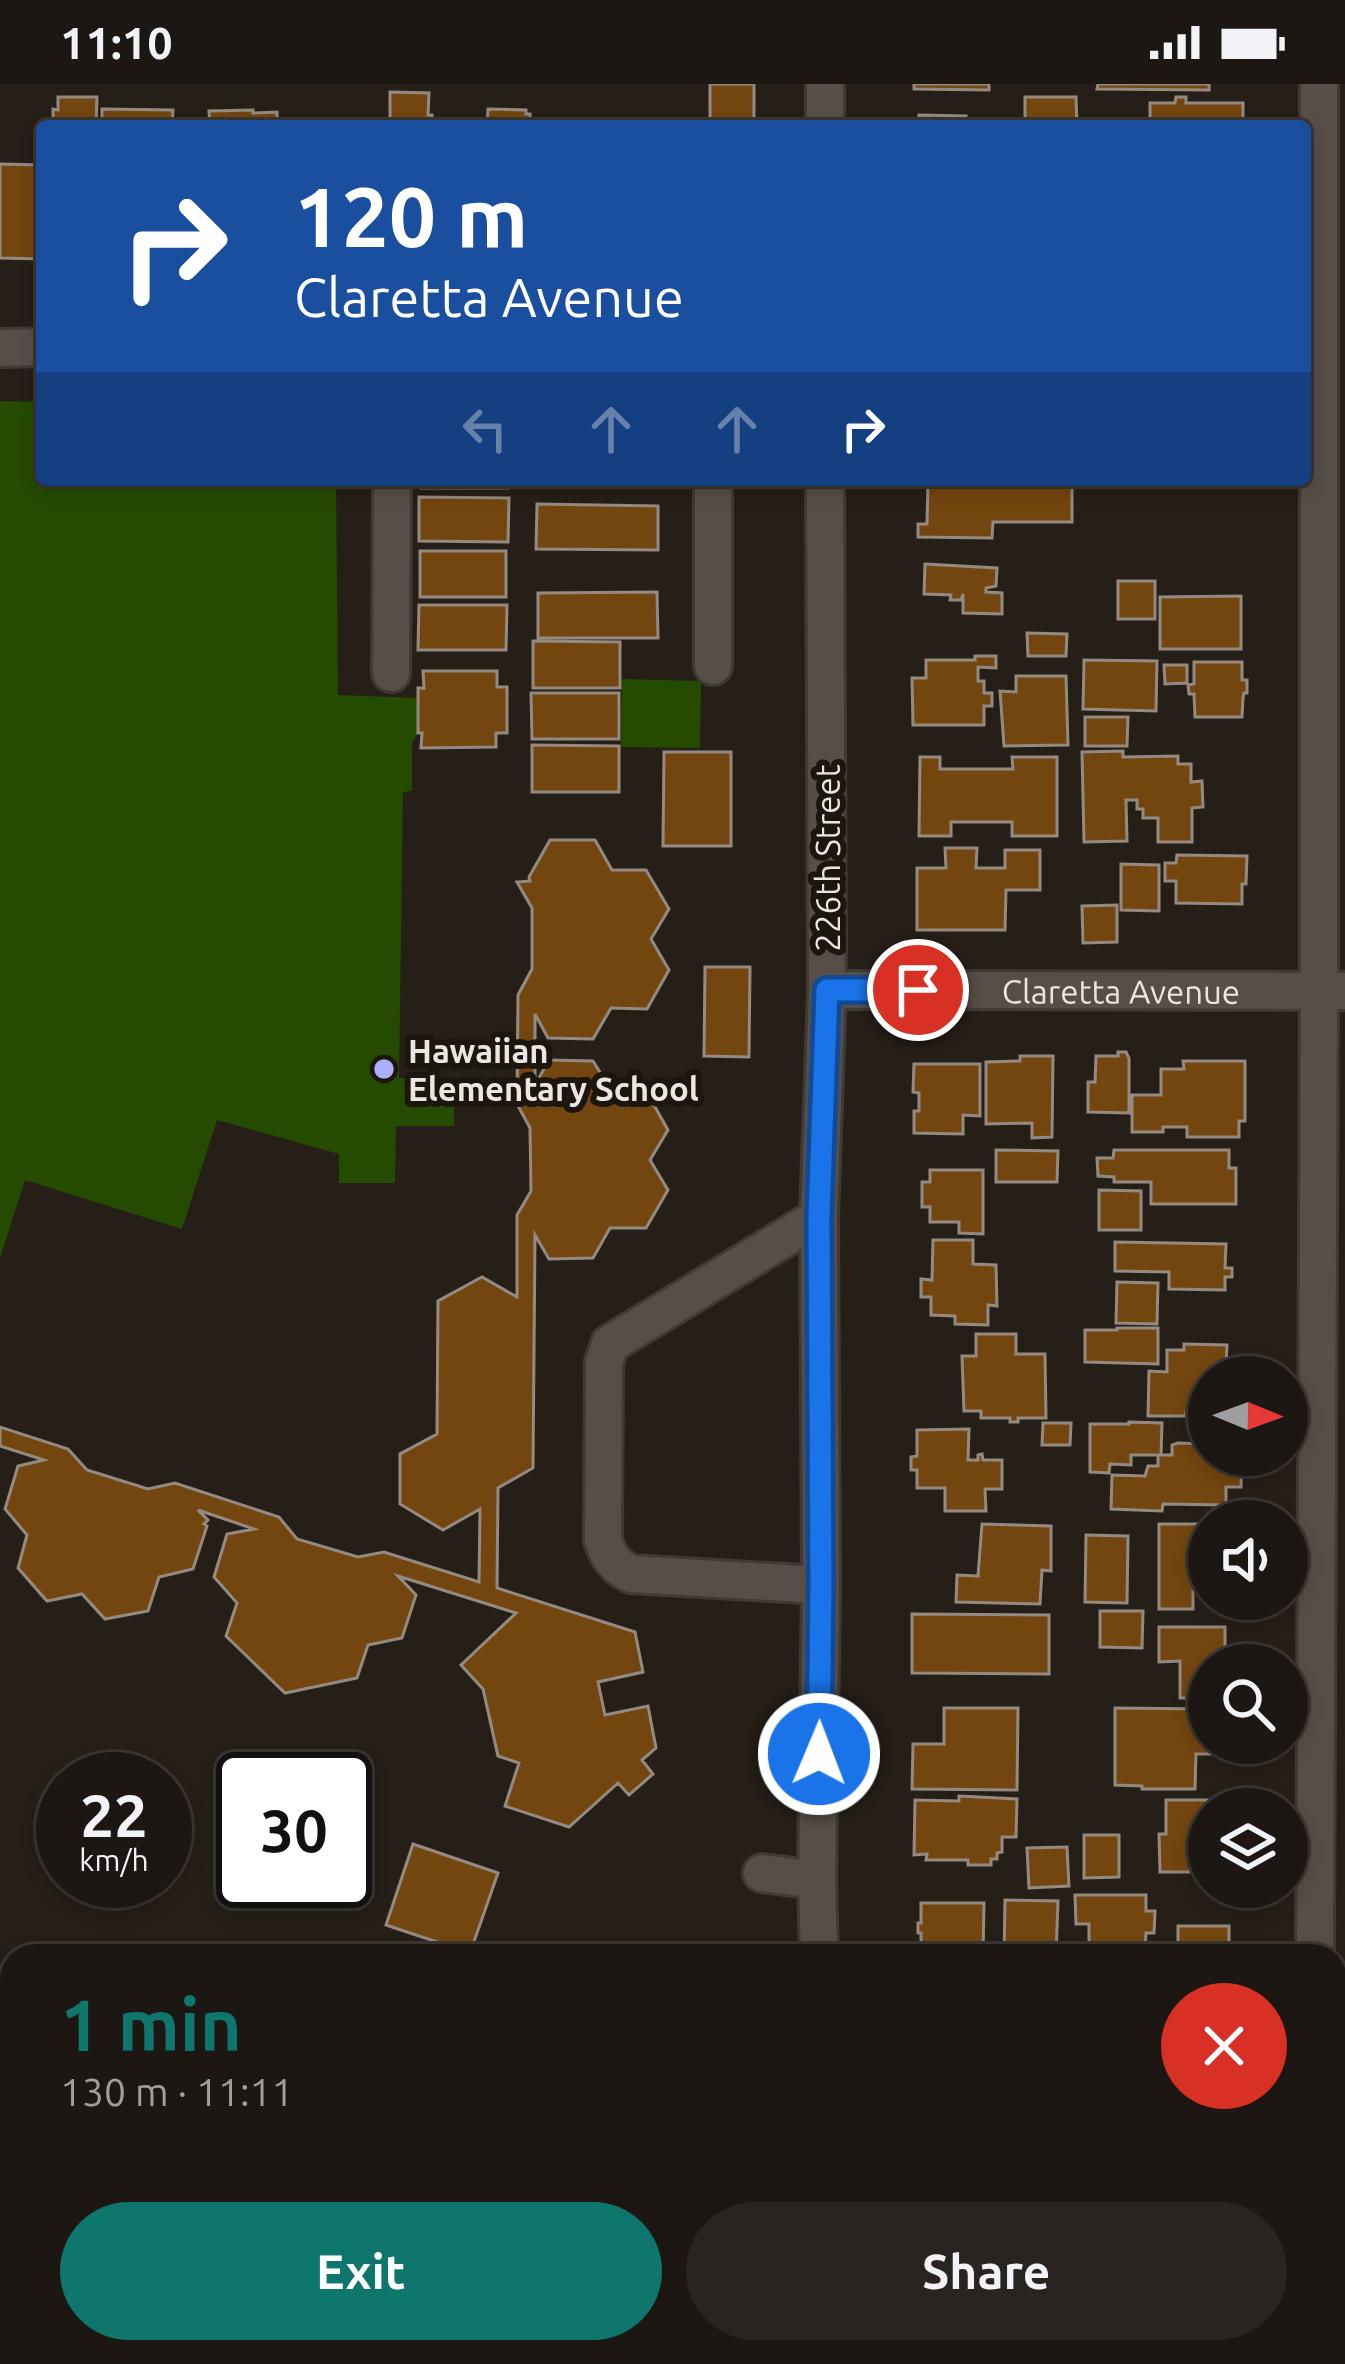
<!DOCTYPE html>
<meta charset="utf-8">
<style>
body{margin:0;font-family:Ubuntu,sans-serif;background:#292420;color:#f1f3f6;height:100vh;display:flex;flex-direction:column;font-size:45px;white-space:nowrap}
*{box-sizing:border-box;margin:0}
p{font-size:39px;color:#a09f9f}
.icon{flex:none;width:66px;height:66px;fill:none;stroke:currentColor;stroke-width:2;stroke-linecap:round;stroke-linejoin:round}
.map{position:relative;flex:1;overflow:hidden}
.side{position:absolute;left:0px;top:1860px;width:1347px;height:420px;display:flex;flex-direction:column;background:#1c1712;border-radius:36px 36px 0 0;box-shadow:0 6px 18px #0003,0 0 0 3px #3a3632}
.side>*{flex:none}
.hud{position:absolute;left:36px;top:36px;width:1275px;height:366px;border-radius:12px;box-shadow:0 6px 18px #0003,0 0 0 3px #3a3632;background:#1a4fa0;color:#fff;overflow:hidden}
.needle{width:78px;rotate:91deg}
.controls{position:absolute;left:1188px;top:1272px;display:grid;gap:24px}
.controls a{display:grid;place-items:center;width:120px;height:120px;border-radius:50%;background:#1c1712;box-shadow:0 6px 18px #0003,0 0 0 3px #3a3632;font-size:60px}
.speed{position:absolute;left:36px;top:1668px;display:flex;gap:24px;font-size:60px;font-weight:700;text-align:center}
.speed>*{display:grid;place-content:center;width:156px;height:156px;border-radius:50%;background:#1c1712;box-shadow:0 6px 18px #0003,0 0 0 3px #3a3632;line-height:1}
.speed small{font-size:30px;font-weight:400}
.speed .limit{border:6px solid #111;border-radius:18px;background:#fff;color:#111}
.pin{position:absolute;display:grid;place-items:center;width:102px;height:102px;color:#fff;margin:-51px;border:6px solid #fff;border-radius:50%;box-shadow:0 3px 12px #0007}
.me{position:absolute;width:132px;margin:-66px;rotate:1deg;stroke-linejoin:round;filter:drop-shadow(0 0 9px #0008)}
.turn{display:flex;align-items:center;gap:42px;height:252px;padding:0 60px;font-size:54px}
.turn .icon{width:156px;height:156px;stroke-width:2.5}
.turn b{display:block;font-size:84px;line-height:102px}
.lanes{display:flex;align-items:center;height:114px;padding:0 60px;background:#0003;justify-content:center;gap:60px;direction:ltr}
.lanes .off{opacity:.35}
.round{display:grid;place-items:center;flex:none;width:126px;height:126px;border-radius:63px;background:#292420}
.summary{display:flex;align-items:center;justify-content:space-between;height:204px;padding:0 60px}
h1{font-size:72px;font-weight:600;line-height:90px;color:#0f766e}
.action{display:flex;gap:24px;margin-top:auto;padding:24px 60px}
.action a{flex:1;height:138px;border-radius:72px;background:#0f766e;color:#fff;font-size:48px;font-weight:600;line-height:138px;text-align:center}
.action a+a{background:#292420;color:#f1f3f6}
.status{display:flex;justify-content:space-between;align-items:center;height:84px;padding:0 60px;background:#1c1712;direction:ltr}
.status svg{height:33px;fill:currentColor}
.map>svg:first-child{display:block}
</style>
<div class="status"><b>11:10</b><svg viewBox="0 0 49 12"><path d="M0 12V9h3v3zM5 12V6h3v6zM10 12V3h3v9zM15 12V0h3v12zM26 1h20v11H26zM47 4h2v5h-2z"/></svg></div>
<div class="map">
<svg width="1345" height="2280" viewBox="0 0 1345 2280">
<rect width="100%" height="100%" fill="#261f18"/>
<path fill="#254b01" d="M0 317 42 318V396H336L338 611 418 614V649L412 658V707L403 708 399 994 454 995V1042H396L395 1099H339V1070L217 1036 182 1145 25 1096 0 1174Z
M622 595 701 597 700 664 621 663Z"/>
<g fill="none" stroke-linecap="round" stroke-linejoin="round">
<path stroke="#05689c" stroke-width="12" d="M0 1989 12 1993
M830 2268 866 2280"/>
</g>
<path fill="#74460f" stroke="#948a82" stroke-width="3" d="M710 0H754V38H710Z
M914 0H989V6L914 5Z
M1098 0H1209V6L1097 5Z
M390 8 429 9 428 31H432V42H390Z
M58 13H97L96 42H53V25L58 26Z
M1025 13H1076L1077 42H1025Z
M1176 13H1186V19H1243V42H1150V19H1175Z
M102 25 173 26 172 42H102Z
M488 25 526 26V30H530V42H487Z
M253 26V29L277 28V42H210L209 27Z
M919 31 966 32V42H996H919Z
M0 80 42 81V175L0 174Z
M421 396H508V404H421Z
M990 396H1072V438H993L992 454 918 453V440H927L928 397Z
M419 413 509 414 508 458 419 457Z
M537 420 658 422V466L536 465Z
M420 467H506V513H420Z
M925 480 997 484 996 502 986 504V508L1002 509V530L963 529V510L961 516H950L951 511 924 510Z
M1118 497H1155V535H1118Z
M657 508 658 554H538V509Z
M1241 512V565H1160V513Z
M419 521H507L506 566H418Z
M1027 549 1067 550 1066 572H1028Z
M533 557 620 558V604H533Z
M975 572H996V584L978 583V597H984V609H992V622H984V641H913L912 594H926V576H975Z
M1084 576 1157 577 1156 627 1083 625Z
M1194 578H1242V596H1247V609H1244L1243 614 1242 633H1195L1194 610H1189L1188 601 1194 600Z
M1164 581H1187V599L1165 600Z
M423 587H497V603H507V649H496V663L421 664 422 649H418V604H424Z
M1016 592H1066L1068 661 1004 662 1000 607 1016 608Z
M531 609H619V655H532Z
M1085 633H1128L1127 662H1085Z
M532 661 619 662V708H532Z
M1123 667V673L1178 672V680H1191V698L1202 697 1203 723 1192 724V758H1158V734H1143V725H1137V716H1126L1127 757 1084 758 1082 668Z
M664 668H731V762H663Z
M920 673H940V685H1013L1012 673H1057V752H1012V738H951V752H919Z
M550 756H595L612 786H646L669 825 651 855 669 886 647 925 611 924 593 955 548 954 535 930V1001L549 976 593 977 611 1006 646 1007 668 1046 650 1076 668 1106 646 1144H610L593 1174 549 1175 535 1151 533 1384 498 1404 497 1504 635 1548 643 1588 598 1598 605 1631 648 1622 656 1664 642 1676 653 1690 629 1711 618 1699 569 1743 505 1722 519 1679 498 1672 483 1605 461 1581 516 1529 398 1492 416 1511 402 1554 368 1561 357 1594 285 1609 226 1552 237 1519 214 1493 227 1450 254 1445 198 1426 208 1436 204 1440 207 1442 193 1485 159 1493 148 1527 105 1535 82 1510 47 1517 18 1484 27 1451 5 1425 18 1382 44 1376 0 1362V1343L68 1365 87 1386 148 1405 175 1399 279 1433 297 1455 358 1473 384 1468 479 1498 480 1425 443 1446 400 1420V1370L437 1350 438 1217 482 1193 517 1213V1131L531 1107 530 1044 517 1020 518 911 532 885V824L517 798 530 797 529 793Z
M945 764H977L976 784H1005V766H1040V806H1006L1005 846H917V784H946Z
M1177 771 1247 772 1246 800H1242V820L1176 819V797H1165V779H1176Z
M1121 780 1159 781V827L1121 826Z
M1117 821V858L1083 859 1082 822Z
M705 883H750L749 973 704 972Z
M1118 968H1126L1129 974V1029L1088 1028V998H1095L1096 972H1118Z
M1020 972H1053L1052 1053 1032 1054V1039L986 1040V978L1020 977Z
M1183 977H1245V1037H1239V1053H1187V1043H1163V1048H1132V1011H1161V985H1184Z
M914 980H980V1032L963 1031V1050L914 1049V1027H919V1009L913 1008Z
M996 1066 1058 1067 1057 1098H996Z
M1114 1066H1229V1084H1236V1120H1151V1098H1114V1093L1098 1092 1097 1074H1113Z
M930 1086H983V1150L959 1149V1138H930V1123H922V1098H930Z
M1099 1106 1141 1107V1146H1099Z
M933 1156H973V1180L996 1181 997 1222 988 1221V1241L955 1240V1232L931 1231V1213H921V1195L932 1196Z
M1115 1158 1226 1160 1225 1184H1232V1193H1225V1206L1169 1205V1188L1115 1187Z
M1117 1198 1158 1199 1157 1240 1116 1239Z
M1117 1244H1158V1280L1085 1278V1246H1117Z
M976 1250H1016V1270H1045L1046 1334H1018V1338H1010V1334H981V1327H964L962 1272H976Z
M1184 1260 1227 1261 1226 1281H1238V1293H1209V1329L1186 1328V1332H1148L1149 1287 1167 1288V1266H1184Z
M1129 1338 1162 1339 1161 1371H1172V1361L1178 1359 1209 1360V1371L1242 1373 1241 1403H1226V1421L1163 1420 1162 1427 1111 1425 1112 1391 1145 1392 1148 1382H1158V1371H1131V1381L1110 1380 1109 1389 1090 1388V1340H1129Z
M1043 1339H1071L1070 1361H1042Z
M969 1345 968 1376H978V1371L982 1370 983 1376H1002V1405H985L986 1427H945V1404H917V1386H911V1373L917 1372V1346Z
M982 1440 1051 1442V1487L1042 1486 1040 1520 956 1518 957 1491 978 1492Z
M1159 1440H1209V1501H1193V1525H1159Z
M1086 1451 1128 1452 1127 1519 1085 1518Z
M1100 1527H1143L1142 1564 1100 1563Z
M912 1530 1049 1531V1590L912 1589Z
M1159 1543H1225V1566H1236V1581H1209V1614H1180V1577L1159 1578Z
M944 1624H1018L1017 1706 912 1705 913 1660H944Z
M1115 1624 1209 1625V1659H1238V1670H1196L1195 1705H1142V1702L1115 1701Z
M959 1712 1017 1715 1016 1753H1002V1768L997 1769V1775H991V1781H968V1776H926L927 1770 914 1771 915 1716 959 1717Z
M1166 1716H1232V1725H1209V1788H1160L1159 1750H1166Z
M1084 1751H1119V1793L1084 1794Z
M413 1760 498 1789 470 1869 386 1841Z
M1067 1763 1069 1802 1029 1804 1027 1764Z
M1075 1811H1146V1827H1155L1154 1849H1146L1145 1867 1089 1868V1840H1076Z
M1005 1816 1058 1817 1056 1872H1004Z
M921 1819H984L983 1872H921V1849H918V1839H921Z
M1178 1842H1229V1872H1178Z"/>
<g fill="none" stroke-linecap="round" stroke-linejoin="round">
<g stroke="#3f3a35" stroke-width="42">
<g id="minor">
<path d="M825 42V0"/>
<path d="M0 264 42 263"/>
<path d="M713 582V396"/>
<path d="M391 589 392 396"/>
<path id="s1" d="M827 906 1345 907"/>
<path d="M819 1133 610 1260 604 1278 603 1456C608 1473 616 1483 631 1490L821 1501"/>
<path d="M762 1789 817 1796"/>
<path d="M819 1872 817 1796 821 1501 819 1133 827 906 825 396"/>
<path d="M1315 1872 1319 906V0"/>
<path d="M1335 2092 1345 2093"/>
</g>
</g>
<use href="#minor" stroke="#574e47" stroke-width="36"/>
</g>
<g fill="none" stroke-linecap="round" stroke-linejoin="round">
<g stroke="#114b97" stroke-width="30">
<path id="route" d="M819 1670 821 1501 819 1133 827 906H918"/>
</g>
<use href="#route" stroke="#1a73e8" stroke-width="21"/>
</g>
<circle fill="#acaffb" stroke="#1d160f" stroke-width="4.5" cx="384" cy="985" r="12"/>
<g text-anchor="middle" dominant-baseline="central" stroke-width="12" stroke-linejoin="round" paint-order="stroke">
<g font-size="33" fill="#ebe6e1" stroke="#1d160f">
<text transform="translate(827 774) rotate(-90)">226th Street</text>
<text stroke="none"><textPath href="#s1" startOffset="294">Claretta Avenue</textPath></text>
</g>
<g font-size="33" font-weight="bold" fill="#ebe6e1" stroke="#1d160f" text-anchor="start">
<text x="408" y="966">Hawaiian<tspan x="408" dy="38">Elementary School</tspan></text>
</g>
</g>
</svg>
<div class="controls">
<a><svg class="needle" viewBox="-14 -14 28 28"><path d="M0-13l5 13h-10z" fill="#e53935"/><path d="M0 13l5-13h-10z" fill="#a09f9f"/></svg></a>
<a><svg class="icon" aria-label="sound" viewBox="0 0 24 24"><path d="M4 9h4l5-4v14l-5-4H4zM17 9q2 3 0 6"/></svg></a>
<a><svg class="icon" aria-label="search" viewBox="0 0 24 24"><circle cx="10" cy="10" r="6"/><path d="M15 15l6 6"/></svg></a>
<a><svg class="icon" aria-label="layers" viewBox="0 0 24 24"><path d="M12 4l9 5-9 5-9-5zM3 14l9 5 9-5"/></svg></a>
</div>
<div class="speed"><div>22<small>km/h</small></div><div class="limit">30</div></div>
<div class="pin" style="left:918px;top:906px;background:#d93025"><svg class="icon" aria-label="arrive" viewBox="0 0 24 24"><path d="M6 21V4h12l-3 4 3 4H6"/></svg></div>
<svg class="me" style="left:819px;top:1670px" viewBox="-20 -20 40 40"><circle r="17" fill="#1a73e8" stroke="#fff" stroke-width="3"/><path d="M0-11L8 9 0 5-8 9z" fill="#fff"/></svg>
<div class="hud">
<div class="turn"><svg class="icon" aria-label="right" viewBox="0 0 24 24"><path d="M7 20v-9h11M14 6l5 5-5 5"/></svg><div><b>120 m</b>Claretta Avenue</div></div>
<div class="lanes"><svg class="icon off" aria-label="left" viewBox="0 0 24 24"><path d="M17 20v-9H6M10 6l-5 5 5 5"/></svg><svg class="icon off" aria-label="ahead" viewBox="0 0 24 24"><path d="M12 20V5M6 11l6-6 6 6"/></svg><svg class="icon off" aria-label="ahead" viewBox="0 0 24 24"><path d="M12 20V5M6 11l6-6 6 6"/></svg><svg class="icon" aria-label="right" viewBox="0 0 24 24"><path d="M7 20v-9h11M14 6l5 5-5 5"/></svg></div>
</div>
<section class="side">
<div class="summary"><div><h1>1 min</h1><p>130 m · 11:11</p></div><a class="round" style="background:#d93025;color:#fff"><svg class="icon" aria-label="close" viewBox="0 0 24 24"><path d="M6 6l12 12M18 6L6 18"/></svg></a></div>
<div class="action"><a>Exit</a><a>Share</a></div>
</section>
</div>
